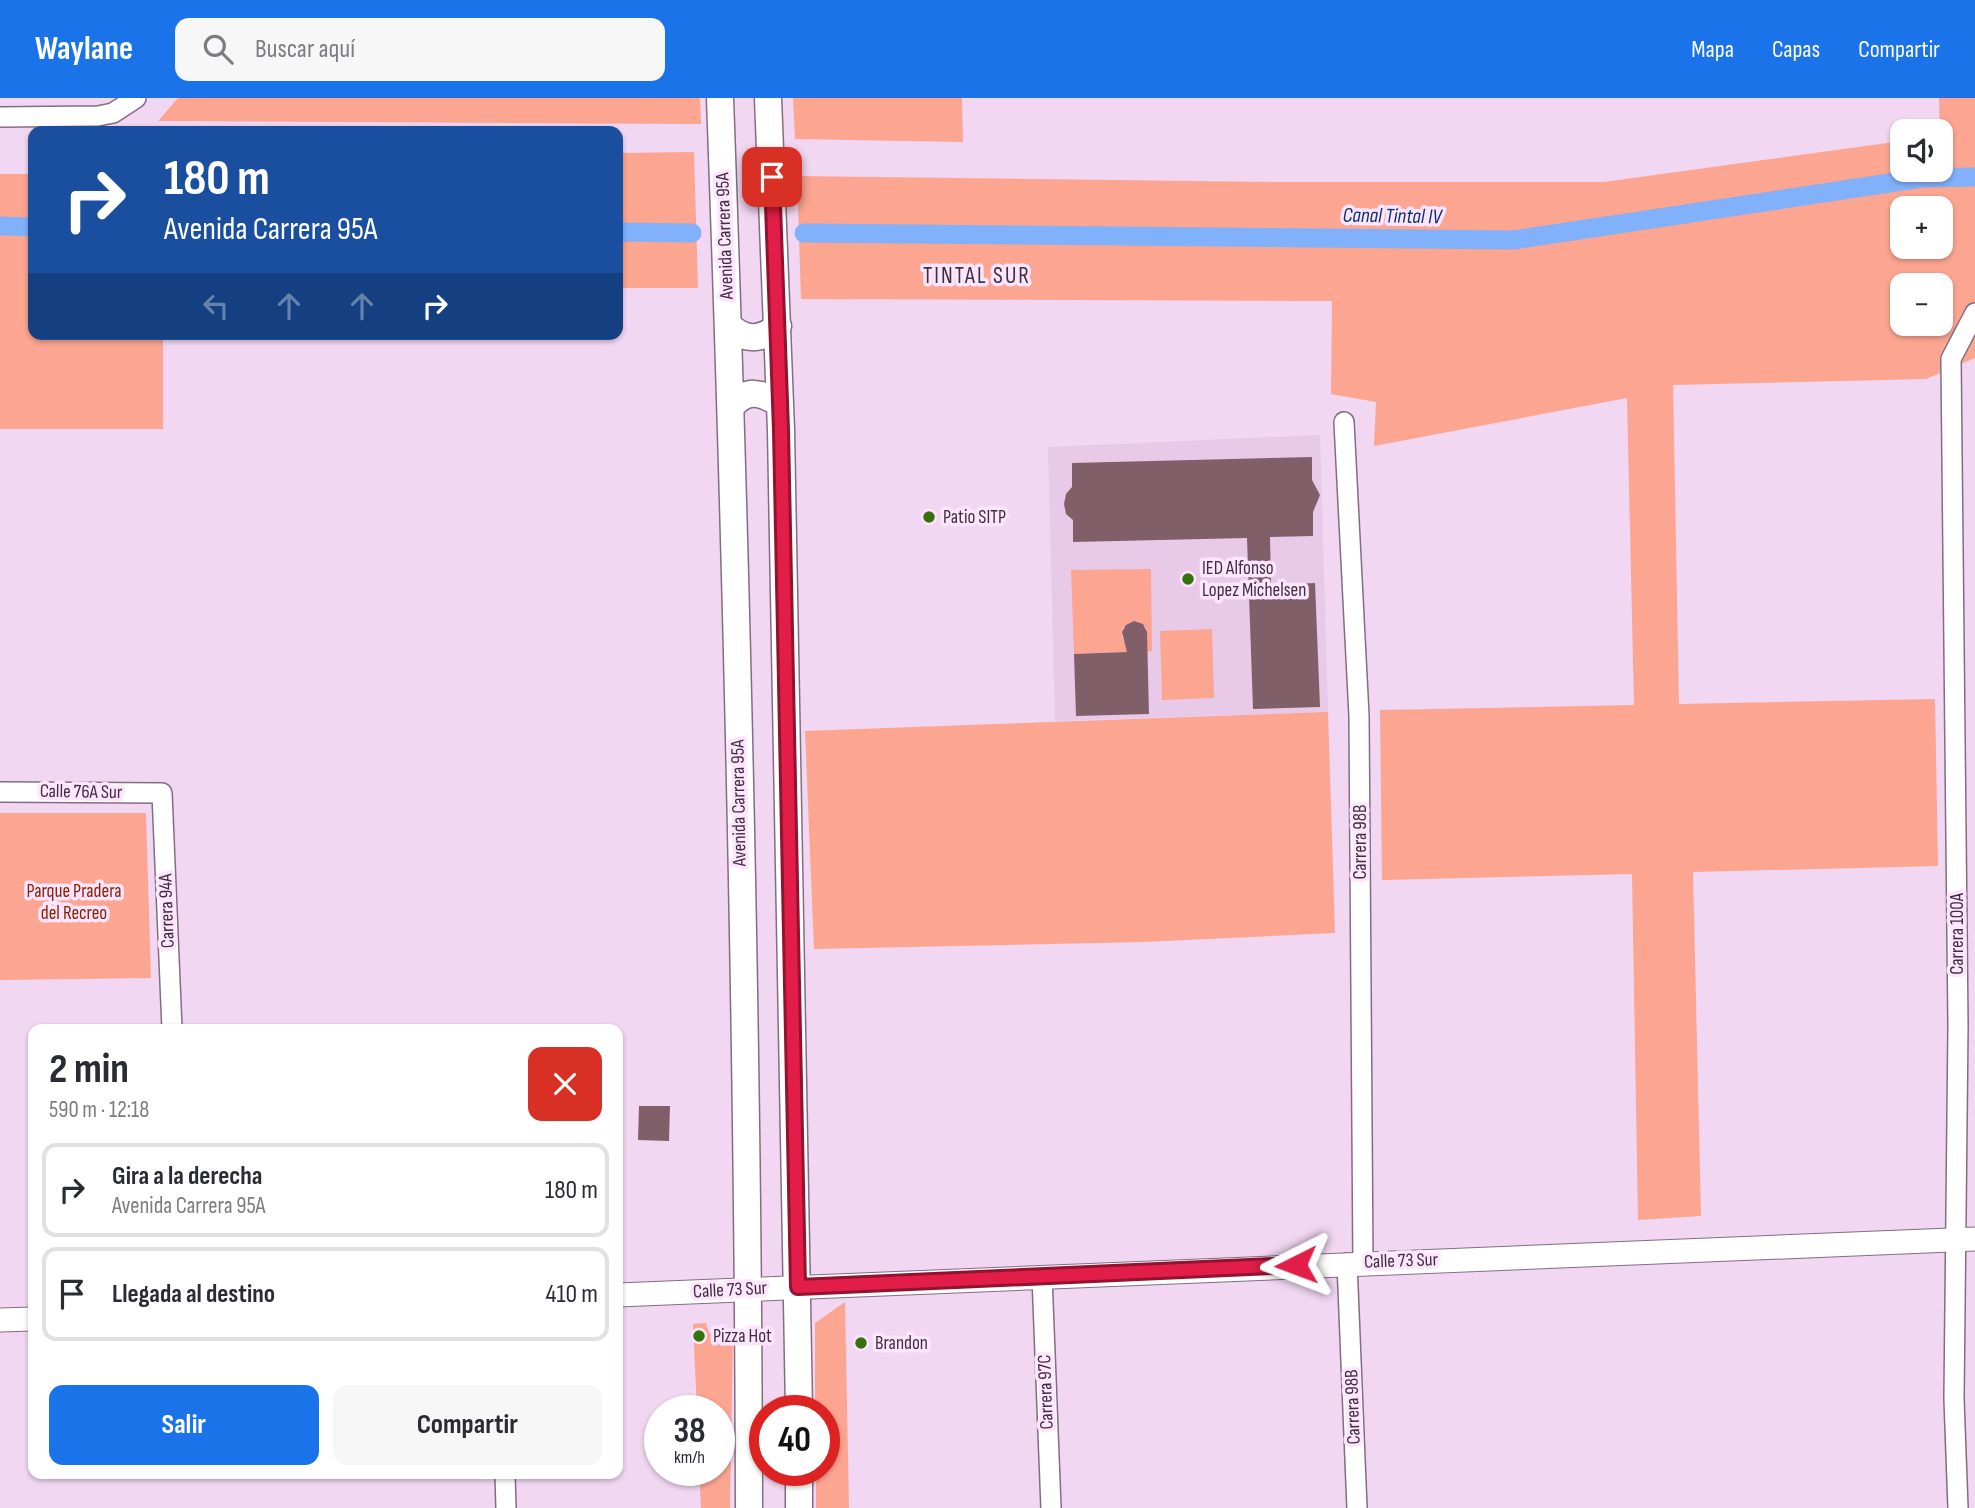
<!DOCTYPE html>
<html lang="es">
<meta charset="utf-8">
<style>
body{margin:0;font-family:"Sofia Sans Condensed",sans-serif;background:#f7f7f7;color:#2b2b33;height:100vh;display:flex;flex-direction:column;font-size:26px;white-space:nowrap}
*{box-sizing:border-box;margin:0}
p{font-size:23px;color:#7c7c81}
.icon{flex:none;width:38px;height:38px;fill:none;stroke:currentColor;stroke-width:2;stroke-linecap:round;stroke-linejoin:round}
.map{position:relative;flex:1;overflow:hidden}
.details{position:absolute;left:28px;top:926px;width:595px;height:455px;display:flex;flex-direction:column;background:#fff;border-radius:14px;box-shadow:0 2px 5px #0004}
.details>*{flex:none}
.top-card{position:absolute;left:28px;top:28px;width:595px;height:214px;border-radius:14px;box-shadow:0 2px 5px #0004;background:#1a4fa0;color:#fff;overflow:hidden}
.controls{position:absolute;left:1890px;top:21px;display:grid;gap:14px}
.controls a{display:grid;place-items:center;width:63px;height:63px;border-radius:14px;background:#fff;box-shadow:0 2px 5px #0004;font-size:35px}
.speed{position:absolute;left:644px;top:1297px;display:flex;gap:14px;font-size:35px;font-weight:700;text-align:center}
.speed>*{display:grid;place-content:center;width:91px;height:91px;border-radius:50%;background:#fff;box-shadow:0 2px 5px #0004;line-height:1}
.speed small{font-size:18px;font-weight:400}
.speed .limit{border:10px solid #d22;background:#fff;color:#111}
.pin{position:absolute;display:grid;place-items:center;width:60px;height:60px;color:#fff;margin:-30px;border-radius:14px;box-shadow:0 4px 10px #0006}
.me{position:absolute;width:77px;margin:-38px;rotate:267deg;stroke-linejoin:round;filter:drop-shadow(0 0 5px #0008)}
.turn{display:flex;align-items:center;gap:24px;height:147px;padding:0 21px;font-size:32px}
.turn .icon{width:91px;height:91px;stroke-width:2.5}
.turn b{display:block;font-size:49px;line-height:60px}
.lanes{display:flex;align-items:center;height:66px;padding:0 21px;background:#0003;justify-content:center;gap:35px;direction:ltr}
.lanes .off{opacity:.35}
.round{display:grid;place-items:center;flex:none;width:74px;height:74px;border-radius:14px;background:#f7f7f7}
.overview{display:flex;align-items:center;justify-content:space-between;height:119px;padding:0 21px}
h1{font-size:42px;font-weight:700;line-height:52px}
.button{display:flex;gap:14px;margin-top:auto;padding:14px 21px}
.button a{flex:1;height:80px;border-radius:14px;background:#1a73e8;color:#fff;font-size:28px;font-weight:700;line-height:80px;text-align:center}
.button a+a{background:#f7f7f7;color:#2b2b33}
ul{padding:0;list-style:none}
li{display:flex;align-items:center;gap:21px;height:94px;margin:0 14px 10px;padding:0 7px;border:4px solid #e1e1e2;border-radius:14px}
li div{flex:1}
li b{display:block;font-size:26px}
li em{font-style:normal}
header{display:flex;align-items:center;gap:42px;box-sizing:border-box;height:98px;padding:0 35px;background:#1a73e8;color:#fff}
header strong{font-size:33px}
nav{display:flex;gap:38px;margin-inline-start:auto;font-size:24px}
.search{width:490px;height:63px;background:#f7f7f7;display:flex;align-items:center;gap:18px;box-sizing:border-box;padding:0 24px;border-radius:14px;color:#7c7c81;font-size:26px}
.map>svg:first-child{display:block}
</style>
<header>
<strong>Waylane</strong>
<div class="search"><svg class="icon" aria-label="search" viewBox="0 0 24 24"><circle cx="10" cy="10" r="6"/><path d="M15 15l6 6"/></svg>Buscar aquí</div>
<nav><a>Mapa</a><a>Capas</a><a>Compartir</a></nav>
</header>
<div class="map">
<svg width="1975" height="1410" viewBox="0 0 1975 1410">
<rect width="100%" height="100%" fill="#f1d7f1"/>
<path fill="#e8c9e8" d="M1320 337 1328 614 1055 623 1048 349Z"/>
<path fill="#fca590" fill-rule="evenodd" d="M178 0H700L701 26 158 23Z
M793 0H962L963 44 795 41Z
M1939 0H1975V260L1926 281 1673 287 1679 606 1935 601 1938 768 1693 774 1701 1118 1638 1122 1632 776 1382 782 1380 612 1634 607 1627 300 1374 348 1376 304 1331 296 1332 203 801 201 797 78 1273 84H1604L1902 43V72H1941ZM1902 110H1941V149H1902ZM1902 187H1941V226H1902Z
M694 54 698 190H618V55Z
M0 76H33V236H163V331H0Z
M1151 471 1152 553 1074 556 1071 472ZM1134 523 1146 529V542L1126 546 1122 539 1123 530Z
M1212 531 1214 600 1162 602 1160 533Z
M1328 614 1335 835 1143 844 814 851 805 633Z
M0 715H146L151 880 0 882Z
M845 1204 849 1410H816V1372H824V1312H815V1225Z
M706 1225 709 1235 733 1237 730 1410H701L699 1372H719V1312H697L693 1226Z"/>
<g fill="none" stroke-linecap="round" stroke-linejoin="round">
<path stroke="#81b1fa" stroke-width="19" d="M0 128 33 129
M618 134 692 135
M804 135 1513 142 1922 80 1975 79"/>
</g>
<path fill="#805f68" d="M1312 359V382L1320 397 1313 414V438L1270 439 1271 487 1315 485 1320 609 1253 611 1247 440 1073 444V422L1066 416 1064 406 1066 396 1072 389V365Z
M1134 523 1143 526 1147 534 1149 616 1076 618 1074 556 1127 554 1122 534 1126 527Z
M639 1008H670L669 1043 638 1042Z"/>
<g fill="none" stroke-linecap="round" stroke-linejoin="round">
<g stroke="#846d84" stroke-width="22">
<path id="minor" d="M0 19 98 18 113 15 136 0
M1344 324 1359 618 1363 1165
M0 694 162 695 172 931
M1347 1165 1357 1410
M1042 1178 1051 1410
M505 1376 506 1410
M1958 1410 1954 1301 1958 928 1951 261 1975 215"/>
</g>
<g stroke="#846d84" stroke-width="25">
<path id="tertiary" d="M618 1197 1975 1141
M0 1222 33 1221"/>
</g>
<g stroke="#846d84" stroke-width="29">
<path id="secondary" d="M720 0C737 470 748 940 749 1410
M768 0 781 332 799 1312
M728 227C744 243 761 243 778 228
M731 309C746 290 761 294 780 306
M799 1372V1410"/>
</g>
<use href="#minor" stroke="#fff" stroke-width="19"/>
<use href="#tertiary" stroke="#fff" stroke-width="23"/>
<use href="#secondary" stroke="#fff" stroke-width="26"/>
</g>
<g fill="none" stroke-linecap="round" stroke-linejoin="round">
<g stroke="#92132f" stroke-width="18">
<path id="route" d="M772 79 781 332 798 1189 1296 1167"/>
</g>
<use href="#route" stroke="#e11d48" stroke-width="12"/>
</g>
<g fill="#34730c" stroke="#ffe4fe" stroke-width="2.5">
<circle cx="929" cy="419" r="7"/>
<circle cx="1188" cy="481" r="7"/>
<circle cx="699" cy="1238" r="7"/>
<circle cx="861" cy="1245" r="7"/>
</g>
<g text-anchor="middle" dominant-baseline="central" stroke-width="7" stroke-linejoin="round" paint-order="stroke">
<g font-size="19" fill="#3b313b" stroke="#ffe4fe">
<text transform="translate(725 138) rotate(-92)">Avenida Carrera 95A</text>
<text transform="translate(81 694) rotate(1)">Calle 76A Sur</text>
<text transform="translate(739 705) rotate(-91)">Avenida Carrera 95A</text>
<text transform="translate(1360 744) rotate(-90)">Carrera 98B</text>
<text transform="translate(167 813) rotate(-92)">Carrera 94A</text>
<text transform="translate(1957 836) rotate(-90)">Carrera 100A</text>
<text transform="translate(1401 1163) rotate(-2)">Calle 73 Sur</text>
<text transform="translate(730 1192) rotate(-3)">Calle 73 Sur</text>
<text transform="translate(1046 1294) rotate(-92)">Carrera 97C</text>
<text transform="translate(1353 1309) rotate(-92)">Carrera 98B</text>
</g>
<g font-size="19" fill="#3b313b" stroke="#ffe4fe" text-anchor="start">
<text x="943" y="419">Patio SITP</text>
<text x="1202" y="470">IED Alfonso<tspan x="1202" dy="22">Lopez Michelsen</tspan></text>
<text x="713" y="1238">Pizza Hot</text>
<text x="875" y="1245">Brandon</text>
</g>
<g font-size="19" fill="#8b2001" stroke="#ffe4fe">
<text x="74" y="793">Parque Pradera<tspan x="74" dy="22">del Recreo</tspan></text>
</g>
<g font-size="21" font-style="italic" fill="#053372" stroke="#ffe4fe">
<text transform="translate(1392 118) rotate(1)">Canal Tintal IV</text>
</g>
<g font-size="23" letter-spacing="2" fill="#3b313b" stroke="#ffe4fe">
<text x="977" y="178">TINTAL SUR</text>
</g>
</g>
</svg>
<div class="controls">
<a><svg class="icon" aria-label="sound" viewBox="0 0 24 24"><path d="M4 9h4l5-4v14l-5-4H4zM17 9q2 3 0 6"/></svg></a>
<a>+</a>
<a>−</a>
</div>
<div class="speed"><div>38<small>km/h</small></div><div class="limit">40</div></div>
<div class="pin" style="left:772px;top:79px;background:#d93025"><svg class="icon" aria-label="arrive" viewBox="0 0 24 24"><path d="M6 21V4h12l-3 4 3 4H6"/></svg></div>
<svg class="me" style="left:1296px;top:1167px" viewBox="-20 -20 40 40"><path d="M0-17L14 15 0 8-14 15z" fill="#e11d48" stroke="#fff" stroke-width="4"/></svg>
<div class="top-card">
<div class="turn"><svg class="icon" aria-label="right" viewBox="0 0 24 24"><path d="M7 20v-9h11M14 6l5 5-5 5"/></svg><div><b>180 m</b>Avenida Carrera 95A</div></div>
<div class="lanes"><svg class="icon off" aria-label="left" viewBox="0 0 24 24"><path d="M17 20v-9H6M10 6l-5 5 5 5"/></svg><svg class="icon off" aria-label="ahead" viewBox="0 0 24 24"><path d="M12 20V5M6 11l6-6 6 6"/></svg><svg class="icon off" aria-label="ahead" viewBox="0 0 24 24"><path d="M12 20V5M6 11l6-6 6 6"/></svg><svg class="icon" aria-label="right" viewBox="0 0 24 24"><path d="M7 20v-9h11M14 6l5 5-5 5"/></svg></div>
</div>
<section class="details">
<div class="overview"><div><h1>2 min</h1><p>590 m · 12:18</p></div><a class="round" style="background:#d93025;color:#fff"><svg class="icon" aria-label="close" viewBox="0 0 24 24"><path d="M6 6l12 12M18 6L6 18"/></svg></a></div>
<ul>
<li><svg class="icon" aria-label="right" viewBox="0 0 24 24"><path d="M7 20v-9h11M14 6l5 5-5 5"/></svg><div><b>Gira a la derecha</b><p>Avenida Carrera 95A</p></div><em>180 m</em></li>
<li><svg class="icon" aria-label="arrive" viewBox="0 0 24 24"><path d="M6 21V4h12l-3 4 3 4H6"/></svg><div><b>Llegada al destino</b></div><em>410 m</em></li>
</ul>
<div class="button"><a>Salir</a><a>Compartir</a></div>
</section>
</div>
